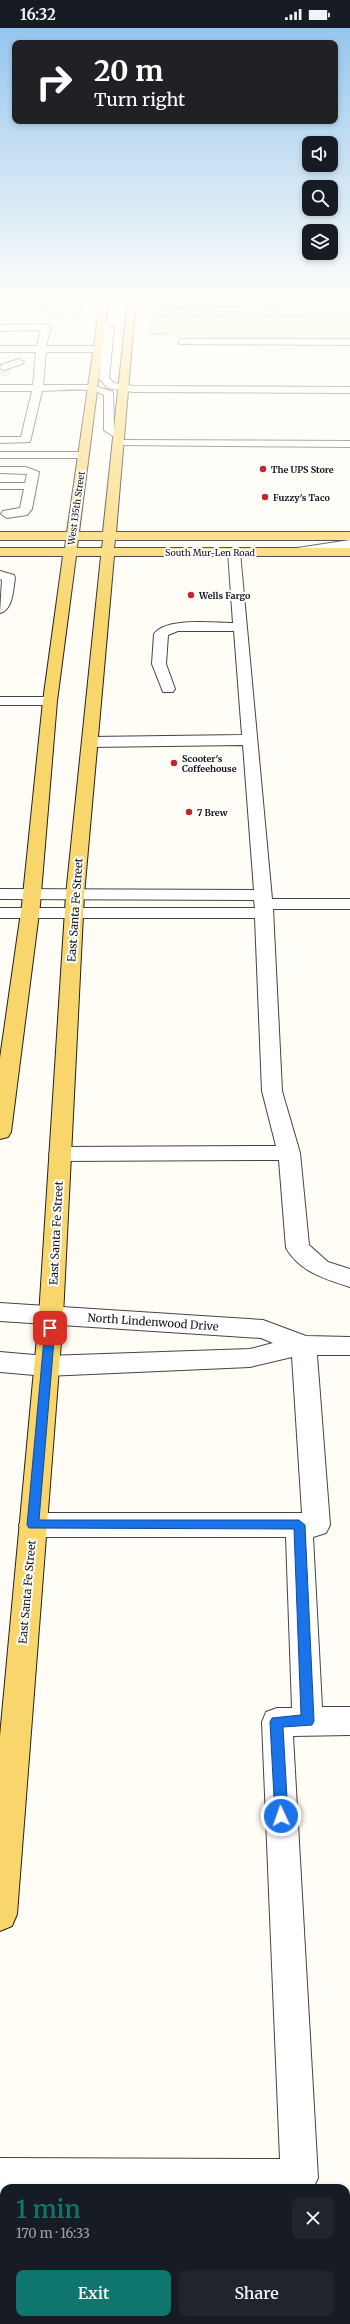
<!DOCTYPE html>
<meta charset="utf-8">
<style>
body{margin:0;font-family:Merriweather,serif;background:#20242c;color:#f1f3f6;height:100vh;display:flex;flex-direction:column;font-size:15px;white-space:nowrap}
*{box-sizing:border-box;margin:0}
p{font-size:13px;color:#9ea1a6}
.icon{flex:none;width:22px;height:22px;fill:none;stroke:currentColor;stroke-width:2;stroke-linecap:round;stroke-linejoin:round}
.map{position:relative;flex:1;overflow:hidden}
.side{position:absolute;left:0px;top:2156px;width:350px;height:140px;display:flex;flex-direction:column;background:#171b24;border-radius:12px 12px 0 0;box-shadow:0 2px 6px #0003}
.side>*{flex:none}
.guide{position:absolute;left:12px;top:12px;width:326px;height:84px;border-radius:8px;box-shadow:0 2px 6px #0003;background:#202124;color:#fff;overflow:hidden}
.tools{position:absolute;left:302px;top:108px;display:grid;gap:8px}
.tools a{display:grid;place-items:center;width:36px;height:36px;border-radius:8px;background:#171b24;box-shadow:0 2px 6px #0003;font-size:20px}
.pin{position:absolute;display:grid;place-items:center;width:34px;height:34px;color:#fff;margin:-17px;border-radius:8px;box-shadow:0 2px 6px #0006}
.me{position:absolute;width:44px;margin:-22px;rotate:357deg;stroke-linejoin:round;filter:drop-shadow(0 0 3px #0008)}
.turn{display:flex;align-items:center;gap:14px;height:84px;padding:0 16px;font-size:18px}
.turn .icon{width:52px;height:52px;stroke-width:2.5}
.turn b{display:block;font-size:28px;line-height:34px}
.round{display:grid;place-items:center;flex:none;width:42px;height:42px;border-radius:8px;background:#20242c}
.head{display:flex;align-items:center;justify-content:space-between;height:68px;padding:0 16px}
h1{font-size:24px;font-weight:600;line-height:30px;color:#0f766e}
.button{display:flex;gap:8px;margin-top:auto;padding:8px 16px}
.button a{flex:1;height:46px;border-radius:8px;background:#0f766e;color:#fff;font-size:16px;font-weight:600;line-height:46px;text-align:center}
.button a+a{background:#20242c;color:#f1f3f6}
.status{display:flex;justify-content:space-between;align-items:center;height:28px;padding:0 20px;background:#171b24;direction:ltr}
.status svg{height:11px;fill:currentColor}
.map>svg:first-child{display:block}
</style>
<div class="status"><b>16:32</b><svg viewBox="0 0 49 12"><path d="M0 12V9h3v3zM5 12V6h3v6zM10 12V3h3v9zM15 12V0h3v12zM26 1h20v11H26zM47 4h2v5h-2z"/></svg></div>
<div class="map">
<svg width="350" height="2296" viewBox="0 0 350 2296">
<rect width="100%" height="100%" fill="#fffdf5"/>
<path fill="#d5ebbd" d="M0 269H85L81 291 0 287Z
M161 269H350V310L150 309 148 306 151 280Z"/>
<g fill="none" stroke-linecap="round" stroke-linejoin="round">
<path stroke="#3f96cf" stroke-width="4" d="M6 269 54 277
M163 279 236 278 350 270"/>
<path stroke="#dbdad3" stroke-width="10" stroke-dasharray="10 5" stroke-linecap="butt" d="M0 345 11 341"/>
<path stroke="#dbdad3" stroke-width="34" stroke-dasharray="34 18" stroke-linecap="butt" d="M346 2190H350"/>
<g stroke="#444" stroke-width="2">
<path id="minor" d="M146 269H156L134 283H128V279Z
M101 291 114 300 109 350 114 355 133 358 350 359V365L133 364 107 360 99 350 104 301 96 294Z
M46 296 51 299 46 318H96L101 321 96 324H46L43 357H92L113 364 114 401 124 406V410H116L104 402V367C88 358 60 363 42 363L30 414 0 415V409H21L32 363H0V357H33L36 324H0V318H37L41 302 0 303V297Z
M182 311H350V317L179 316V312Z
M19 331 24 334 22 336 4 342 0 340 1 337Z
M119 412 350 413V419L115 417V413Z
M0 424H83L89 427 83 430H0Z
M0 439H26L39 444 32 481 27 487 7 490 1 486 3 483 20 480 24 461H0V455H25L27 446 0 445Z
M350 512V520L297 528 291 524 297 520Z
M234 520 240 524 272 871H350V881H273L282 1063 300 1125 309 1217 328 1234 350 1241V1259C325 1251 300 1244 286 1220L279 1132 60 1133 52 1131 49 1126 52 1121 60 1119 276 1118 262 1063 255 890H0V880H255L254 872 0 871V861L254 862 243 717 91 719 86 717 83 714 86 711 91 709 242 707 234 603H178L168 607 166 636 175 661 173 664H163L152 636 154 606C166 589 213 595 233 595L228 524Z
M0 543 14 547 15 550C13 562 13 582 0 585L2 552 0 551Z
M0 669H50L57 673 50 677H0Z
M0 1275 263 1292 306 1308 350 1309V1327H317L330 1497 326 1505 313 1509 322 1679H350V1707L293 1708 318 2150 313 2160H4V2168H0V2130L280 2131 262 1694 266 1684 277 1680H292L286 1509H33L23 1505 19 1497 23 1489 33 1485H302L292 1329 250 1339 46 1348 0 1344V1324L46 1328 250 1321 273 1315 261 1310 0 1293Z
M346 2206H350V2280H346Z"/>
</g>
<g stroke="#222" stroke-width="2">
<path id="major" d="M101 269H109L79 504H103L128 269H136L116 504H350V512H115L114 520H350V528H114L84 867 63 1288 17 1886 12 1898 0 1903V1708L39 1288 66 867 101 528H76L57 673 40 877 11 1104 8 1109 0 1111V1030L22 877 43 673 63 528H0V520H65L66 512H0V504H67ZM78 512H103L102 520H77Z"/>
</g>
<path stroke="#333" stroke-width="1" stroke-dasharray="2 1" stroke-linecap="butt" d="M60 287H73
M159 287 245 289 350 285
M322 294 335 286
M149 306 166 305"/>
<use href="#minor" fill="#fff" fill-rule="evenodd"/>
<use href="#major" fill="#f9d66b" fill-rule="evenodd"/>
</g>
<linearGradient id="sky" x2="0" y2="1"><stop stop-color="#95c6ee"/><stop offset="0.46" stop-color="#fffefa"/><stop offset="1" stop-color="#fffefa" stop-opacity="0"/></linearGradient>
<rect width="350" height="590" fill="url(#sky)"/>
<path fill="#1a73e8" stroke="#114b97" d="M50 1296 55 1300 39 1492H299L305 1497 314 1693 312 1697 283 1699 288 1788 286 1793 281 1795 277 1793 275 1788 270 1694 272 1690 301 1687 294 1501 29 1500 27 1497 45 1300Z"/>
<g fill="#c4262e" stroke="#fff" stroke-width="1.5">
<circle cx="263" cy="441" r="4"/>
<circle cx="265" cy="469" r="4"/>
<circle cx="191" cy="567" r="4"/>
<circle cx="174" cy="735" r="4"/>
<circle cx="189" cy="784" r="4"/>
</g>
<g text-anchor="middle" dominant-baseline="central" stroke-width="4" stroke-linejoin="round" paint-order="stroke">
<g font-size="9" font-weight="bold" fill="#111" stroke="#fff" text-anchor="start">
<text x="271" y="441">The UPS Store</text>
<text x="273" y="469">Fuzzy's Taco</text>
<text x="199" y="567">Wells Fargo</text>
<text x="182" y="730">Scooter's<tspan x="182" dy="10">Coffeehouse</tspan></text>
<text x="197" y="784">7 Brew</text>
</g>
<g font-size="9" fill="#111" stroke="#fff">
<text transform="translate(76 480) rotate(-82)">West 135th Street</text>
<text x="210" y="524">South Mur-Len Road</text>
</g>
<g font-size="11" fill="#111" stroke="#fff">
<text transform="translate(75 882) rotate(-86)">East Santa Fe Street</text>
<text transform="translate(56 1205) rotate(-87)">East Santa Fe Street</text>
<text transform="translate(153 1294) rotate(4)">North Lindenwood Drive</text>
<text transform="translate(27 1564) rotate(-85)">East Santa Fe Street</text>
</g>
</g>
</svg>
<div class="tools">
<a><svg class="icon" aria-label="sound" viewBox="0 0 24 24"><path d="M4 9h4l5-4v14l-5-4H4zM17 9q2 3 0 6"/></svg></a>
<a><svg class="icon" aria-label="search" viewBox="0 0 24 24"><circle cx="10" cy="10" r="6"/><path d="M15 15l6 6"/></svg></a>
<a><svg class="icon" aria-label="layers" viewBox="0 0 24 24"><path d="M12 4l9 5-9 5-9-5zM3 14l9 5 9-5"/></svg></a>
</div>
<div class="pin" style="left:50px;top:1300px;background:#d93025"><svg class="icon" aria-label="arrive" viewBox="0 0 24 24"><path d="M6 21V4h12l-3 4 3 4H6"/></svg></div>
<svg class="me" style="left:281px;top:1788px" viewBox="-20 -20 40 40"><circle r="17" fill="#1a73e8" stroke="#fff" stroke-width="3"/><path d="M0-11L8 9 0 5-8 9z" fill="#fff"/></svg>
<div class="guide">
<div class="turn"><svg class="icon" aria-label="right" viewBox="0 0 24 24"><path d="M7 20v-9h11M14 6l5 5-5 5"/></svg><div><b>20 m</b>Turn right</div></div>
</div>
<section class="side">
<div class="head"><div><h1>1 min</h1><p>170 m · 16:33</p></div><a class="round"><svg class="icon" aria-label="close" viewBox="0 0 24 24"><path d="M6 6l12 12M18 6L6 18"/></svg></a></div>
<div class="button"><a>Exit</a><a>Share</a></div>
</section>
</div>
